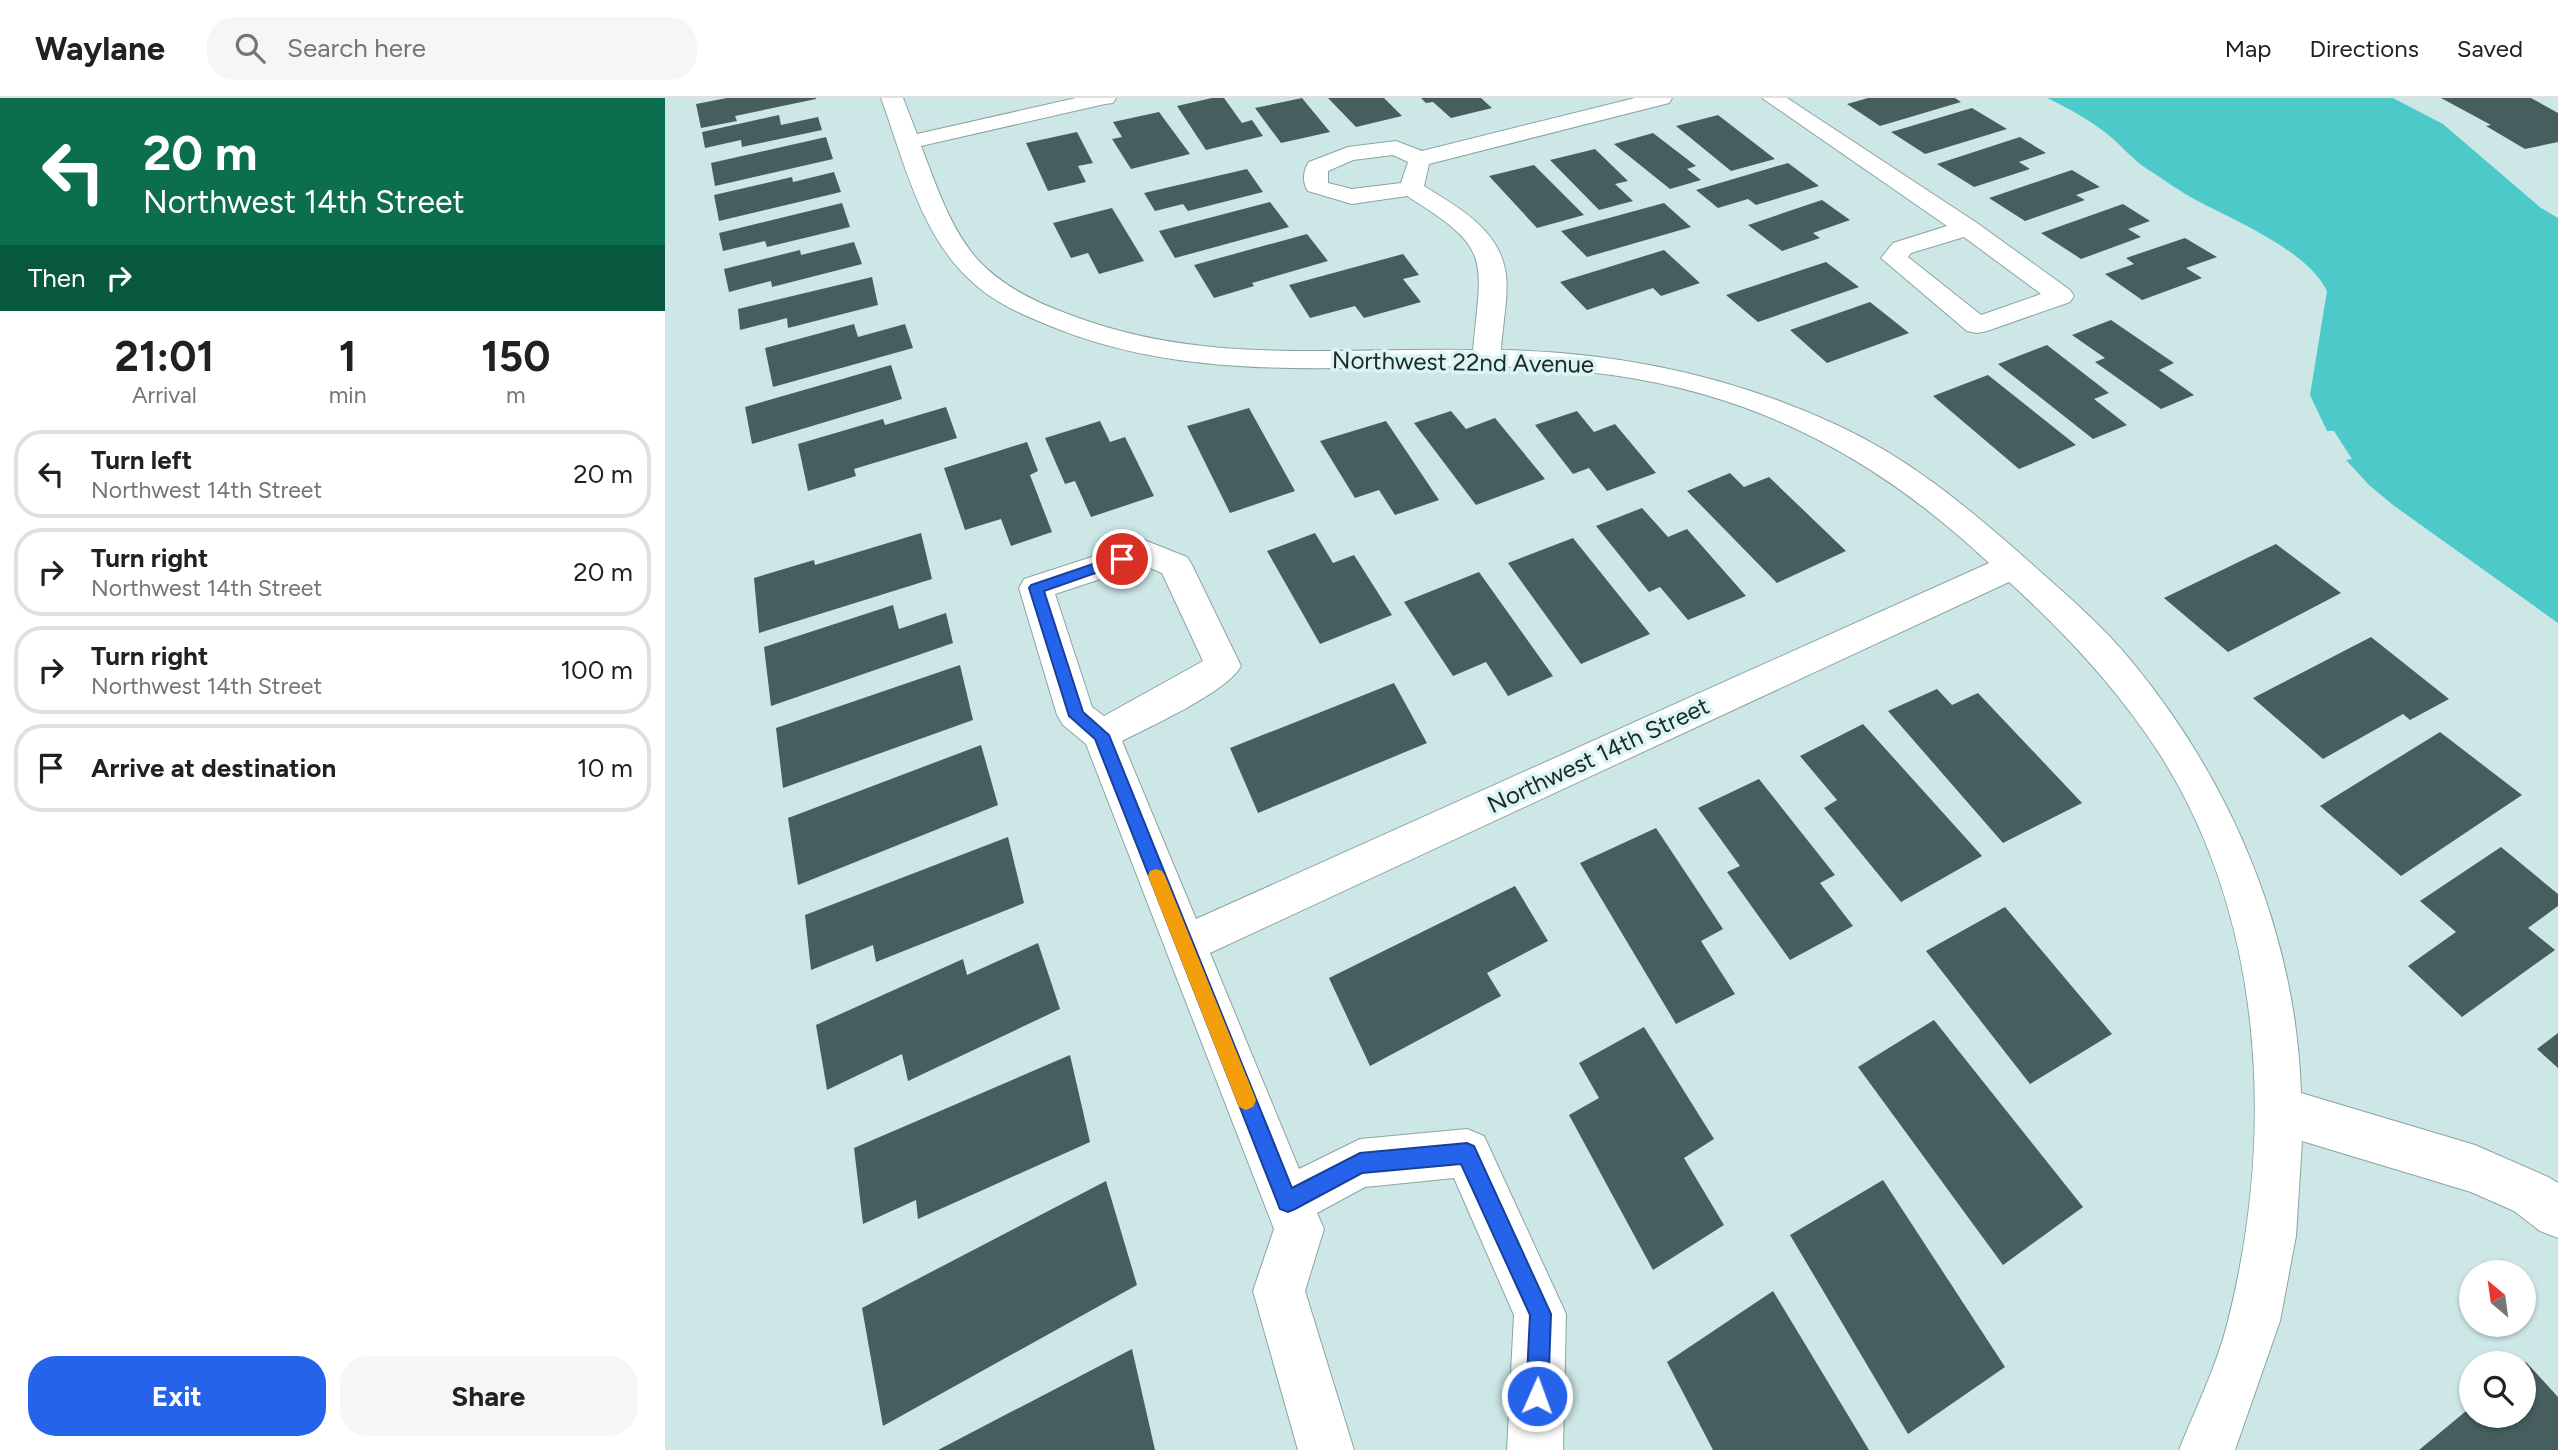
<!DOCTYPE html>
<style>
body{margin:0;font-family:Figtree,sans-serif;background:#f6f6f6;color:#202124;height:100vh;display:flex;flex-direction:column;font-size:26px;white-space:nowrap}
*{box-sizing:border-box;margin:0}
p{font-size:23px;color:#757577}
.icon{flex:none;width:38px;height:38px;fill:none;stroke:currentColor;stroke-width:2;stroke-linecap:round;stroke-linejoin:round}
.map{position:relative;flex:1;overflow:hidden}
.drawer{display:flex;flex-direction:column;background:#fff;width:665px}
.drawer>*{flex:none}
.banner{background:#0b6e4f;color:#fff;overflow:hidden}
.needle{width:46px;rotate:331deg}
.tools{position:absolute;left:1794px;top:1162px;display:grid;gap:14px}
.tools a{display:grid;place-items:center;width:77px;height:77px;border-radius:50%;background:#fff;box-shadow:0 2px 5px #0004;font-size:35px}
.pin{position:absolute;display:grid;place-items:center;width:60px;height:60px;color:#fff;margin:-30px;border:4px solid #fff;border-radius:50%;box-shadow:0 2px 7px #0007}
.me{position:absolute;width:77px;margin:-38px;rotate:2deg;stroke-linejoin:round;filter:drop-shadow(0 0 5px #0008)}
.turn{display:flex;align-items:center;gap:24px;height:147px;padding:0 28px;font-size:32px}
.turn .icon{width:91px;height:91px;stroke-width:2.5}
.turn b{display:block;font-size:49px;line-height:60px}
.then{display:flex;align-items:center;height:66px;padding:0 28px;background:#0003;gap:14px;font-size:26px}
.eta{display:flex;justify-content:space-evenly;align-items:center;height:119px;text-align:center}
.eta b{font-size:42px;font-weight:700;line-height:49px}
.primary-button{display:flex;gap:14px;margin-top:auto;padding:14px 28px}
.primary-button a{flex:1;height:80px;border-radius:28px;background:#2563eb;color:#fff;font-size:28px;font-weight:700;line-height:80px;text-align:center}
.primary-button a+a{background:#f6f6f6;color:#202124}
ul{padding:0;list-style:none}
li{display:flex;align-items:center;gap:21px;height:88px;margin:0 14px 10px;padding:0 14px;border:4px solid #e0e0e0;border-radius:28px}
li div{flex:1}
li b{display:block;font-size:26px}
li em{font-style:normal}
header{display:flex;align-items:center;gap:42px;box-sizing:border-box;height:98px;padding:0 35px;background:#fff;border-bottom:2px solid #e0e0e0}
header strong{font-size:33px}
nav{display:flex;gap:38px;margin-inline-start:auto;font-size:24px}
.search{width:490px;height:63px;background:#f6f6f6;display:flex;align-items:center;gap:18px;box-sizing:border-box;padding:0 24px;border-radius:28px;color:#757577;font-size:26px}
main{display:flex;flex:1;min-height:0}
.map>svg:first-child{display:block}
</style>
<header>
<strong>Waylane</strong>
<div class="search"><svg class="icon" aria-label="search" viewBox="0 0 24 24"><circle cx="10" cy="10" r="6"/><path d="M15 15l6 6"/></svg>Search here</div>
<nav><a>Map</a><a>Directions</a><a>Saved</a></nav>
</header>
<main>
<section class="drawer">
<div class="banner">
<div class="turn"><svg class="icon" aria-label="left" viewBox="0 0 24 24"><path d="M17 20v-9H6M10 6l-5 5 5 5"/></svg><div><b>20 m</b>Northwest 14th Street</div></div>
<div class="then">Then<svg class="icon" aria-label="right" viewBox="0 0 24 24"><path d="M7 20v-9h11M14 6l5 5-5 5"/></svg></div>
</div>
<div class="eta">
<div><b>21:01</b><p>Arrival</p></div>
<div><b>1</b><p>min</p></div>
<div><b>150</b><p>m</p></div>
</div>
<ul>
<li><svg class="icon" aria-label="left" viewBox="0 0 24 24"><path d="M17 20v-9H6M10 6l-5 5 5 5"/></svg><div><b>Turn left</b><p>Northwest 14th Street</p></div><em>20 m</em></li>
<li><svg class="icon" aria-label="right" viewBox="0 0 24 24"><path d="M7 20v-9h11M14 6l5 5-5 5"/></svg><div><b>Turn right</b><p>Northwest 14th Street</p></div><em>20 m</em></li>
<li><svg class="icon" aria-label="right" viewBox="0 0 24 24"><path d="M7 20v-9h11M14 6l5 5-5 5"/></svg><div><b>Turn right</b><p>Northwest 14th Street</p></div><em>100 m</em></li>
<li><svg class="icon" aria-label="arrive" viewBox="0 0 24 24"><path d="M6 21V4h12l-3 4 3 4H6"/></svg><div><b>Arrive at destination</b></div><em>10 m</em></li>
</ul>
<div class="primary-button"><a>Exit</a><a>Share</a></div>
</section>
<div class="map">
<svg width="1893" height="1352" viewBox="0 0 1893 1352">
<rect width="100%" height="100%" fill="#cde7e7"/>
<path fill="#4ec9ca" d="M1382 0H1728L1778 26 1876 110 1893 120V525L1728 407 1704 387 1681 362 1687 361 1669 333H1662L1645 297 1662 193C1642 152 1570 123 1531 102 1514 93 1498 81 1482 71 1467 61 1455 46 1441 35 1423 21 1403 10 1382 0Z"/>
<path fill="#475e5e" d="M62 0H151V1L70 18 72 23 36 30 31 6Z
M547 0H559L577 25 587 22 598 38 541 52 512 8Z
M637 0 665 34 616 45 590 10Z
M663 0H719L737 18 691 29Z
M756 0H816L827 10 786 20 768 4 761 5Z
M1203 0H1290L1296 4 1215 28 1182 6Z
M1776 0H1866L1893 15V44L1860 51 1821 28 1826 27Z
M1307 10 1342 31 1260 56 1226 34Z
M494 14 525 56 466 71 447 41 457 39 448 24Z
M114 17 116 27 153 19 157 32 77 49 76 42 40 50 37 34Z
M1053 17 1110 61 1066 73 1011 28Z
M412 34 428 65 413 68 421 84 383 93 361 45Z
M988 35 1031 68 1022 71 1036 82 1005 91 949 46Z
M161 39 168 61 50 88 46 65Z
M1355 39 1381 55 1354 64 1365 71 1309 89 1272 66Z
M930 51 963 83 950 86 968 103 934 112 885 62Z
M1123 65 1154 88 1091 107 1083 101 1053 110 1031 92Z
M869 67 919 117 872 130 824 78Z
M582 71 598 94 523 113 518 106 490 113 479 95Z
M1407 72 1435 89 1411 97 1420 102 1360 123 1324 100Z
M169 74 176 94 54 123 49 97 127 79 128 84Z
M1157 102 1185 122 1148 135 1155 140 1117 153 1083 127Z
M605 104 624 129 510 160 494 133Z
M177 105 185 129 102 149 100 143 58 153 54 135Z
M999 105 1026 129 922 159 896 133Z
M1458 106 1485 123 1463 131 1476 139 1416 161 1376 135Z
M447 110 479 163 434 176 423 155 406 160 388 125Z
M642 136 663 163 587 185 589 188 549 200 529 167Z
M1520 140 1552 159 1521 170 1537 180 1477 202 1440 176 1469 166 1461 160Z
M189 144 197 166 107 189 106 183 64 194 59 171 135 152 136 157Z
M999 152 1035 185 996 198 988 190 922 212 895 184Z
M738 156 754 177 738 181 756 204 699 220 690 208 645 220 624 187Z
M1161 164 1194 189 1093 224 1061 197Z
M207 179 213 207 123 230 122 220 75 232 73 211Z
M1205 204 1244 235 1162 265 1125 232Z
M1446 222 1509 265 1494 272 1529 297 1496 311 1430 264 1440 260 1407 237Z
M189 226 193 239 240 226 248 250 108 289 100 250Z
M1382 247 1444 295 1429 301 1462 327 1428 341 1333 266Z
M226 267 237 301 87 346 80 309Z
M1323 277 1411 347 1354 371 1268 298Z
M281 309 292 340 189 371 191 378 143 393 133 346 218 321 220 327Z
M584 310 630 393 565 415 522 328Z
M786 313 801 331 830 320 880 381 811 407 749 325Z
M912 313 929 334 950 326 991 375 942 393 924 370 908 376 870 327Z
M435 323 445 344 460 339 489 398 426 419 410 383 400 386 380 340Z
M721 323 774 402 730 417 714 392 690 400 655 343Z
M362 344 373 373 365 377 387 434 346 448 336 421 300 432 279 370Z
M1065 375 1079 389 1104 379 1181 453 1112 485 1022 393Z
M977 410 1003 439 1022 431 1081 498 1023 522 995 489 984 494 931 428Z
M256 435 267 481 94 535 89 480 149 462 150 467Z
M650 435 668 465 689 457 727 517 655 546 602 453Z
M908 440 985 536 916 566 843 465Z
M1611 446 1676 495 1563 554 1499 500Z
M814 474 888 578 843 598 821 564 788 578 739 504Z
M228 507 234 531 281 515 288 545 106 608 99 549Z
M1706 539 1784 601 1745 622 1738 616 1658 661 1588 600Z
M295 567 308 622 118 690 111 630Z
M729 585 762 645 593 715 565 650Z
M1272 591 1287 607 1313 595 1417 705 1338 745 1223 613Z
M1198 626 1317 758 1236 804 1159 710 1172 702 1135 658Z
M1775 634 1857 697 1736 778 1655 708Z
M316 647 333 707 133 787 123 720Z
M1094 681 1170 777 1155 785 1188 828 1125 862 1062 774 1075 768 1033 710Z
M991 730 1058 831 1036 843 1070 896 1011 926 915 765Z
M343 739 359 805 211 864 208 847 146 872 140 817Z
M1836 749 1893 796V808L1863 830 1890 852 1797 919 1743 868 1791 834 1755 803Z
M850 788 883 843 822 875 836 898 705 968 664 880Z
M1340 809 1447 936 1365 986 1261 853Z
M373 845 395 911 243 983 237 956 162 992 151 927 298 861 302 877Z
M1269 922 1418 1109 1338 1167 1193 969Z
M979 929 1049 1041 1019 1060 1059 1127 988 1172 904 1017 934 1000 914 965Z
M1893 935V970L1872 951Z
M405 957 425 1044 253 1121 251 1102 198 1126 189 1050Z
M1218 1082 1340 1269 1243 1336 1125 1137Z
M441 1083 472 1187 218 1328 197 1210Z
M1108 1193 1204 1352H1048L1002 1264Z
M467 1251 490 1352H273Z
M1861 1264 1893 1299V1352H1754L1806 1309V1318H1858V1266Z"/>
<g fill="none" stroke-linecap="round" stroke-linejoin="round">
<g stroke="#8ba4a3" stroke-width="2">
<path id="street" d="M216 0H238L252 36 411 0H451L448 5 440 6 256 48C271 86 285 131 313 162 337 188 370 204 403 216 536 268 669 249 808 252 817 158 827 151 742 98L687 106 643 93C637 85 638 72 644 64L683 49 731 43 757 53 970 0H1007L1004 5 764 66 759 88C791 108 832 130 840 171 845 192 837 229 836 252 953 254 1068 278 1174 328 1241 359 1296 404 1351 452 1391 488 1434 523 1468 565 1568 687 1631 837 1636 995L1810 1047 1883 1079 1893 1085V1140L1875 1133 1849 1113 1806 1094 1637 1043 1631 1138 1615 1223 1570 1352H1514C1531 1309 1552 1268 1563 1223 1610 1036 1600 821 1494 655 1452 590 1400 535 1344 484L545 855 634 1071 695 1041 802 1031 819 1038 901 1216 898 1352H842L849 1217 789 1080 700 1089 652 1115 659 1131 640 1193 689 1352H633L588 1193 609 1131 421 646 398 627 392 617 354 490 359 481 479 442 522 459 527 467 576 568C562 594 486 628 457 643L531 821 1324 465C1215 363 1097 298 947 277 763 250 570 301 393 231 360 218 328 205 303 180 255 135 238 60 216 0ZM728 57 743 64 736 85 687 91 663 85V73L688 62ZM478 467 497 475 538 563 439 618 427 609 390 496Z
M1097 0H1122L1312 125 1405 192 1409 198 1405 204 1322 233 1312 235 1302 233 1216 160 1228 145 1282 128ZM1299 139 1376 196 1316 217 1243 159 1246 155Z"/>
</g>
<use href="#street" fill="#fff" fill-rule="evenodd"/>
</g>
<path fill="#2563eb" stroke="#184099" stroke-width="2" d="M457 456 464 461 462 464 379 493 418 614 444 637 627 1090 695 1055 802 1045 809 1048 886 1216 883 1298 880 1306 872 1309 864 1306 861 1298 865 1217 796 1066 697 1075 630 1111 623 1114 615 1111 430 641 404 618 364 490 366 487Z"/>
<path fill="#f59e0b" d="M491 771 497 773 500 778 591 1002 588 1009 581 1012 574 1009 483 778 485 773Z"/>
<g text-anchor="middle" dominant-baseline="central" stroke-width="7" stroke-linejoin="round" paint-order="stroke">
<g font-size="24" fill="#202a2a" stroke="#daf5f4">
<text transform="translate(798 264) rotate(1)">Northwest 22nd Avenue</text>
<text transform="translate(933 657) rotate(-25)">Northwest 14th Street</text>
</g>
</g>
</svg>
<div class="tools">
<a><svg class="needle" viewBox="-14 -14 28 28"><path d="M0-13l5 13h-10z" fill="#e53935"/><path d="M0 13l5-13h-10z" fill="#757577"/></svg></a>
<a><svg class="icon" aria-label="search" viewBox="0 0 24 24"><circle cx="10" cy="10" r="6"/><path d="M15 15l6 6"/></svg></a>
</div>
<div class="pin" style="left:457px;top:461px;background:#d93025"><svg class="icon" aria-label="arrive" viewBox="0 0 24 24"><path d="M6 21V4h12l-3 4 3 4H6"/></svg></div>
<svg class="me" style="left:872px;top:1298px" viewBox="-20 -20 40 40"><circle r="17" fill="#2563eb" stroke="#fff" stroke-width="3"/><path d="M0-11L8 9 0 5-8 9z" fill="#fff"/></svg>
</div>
</main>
